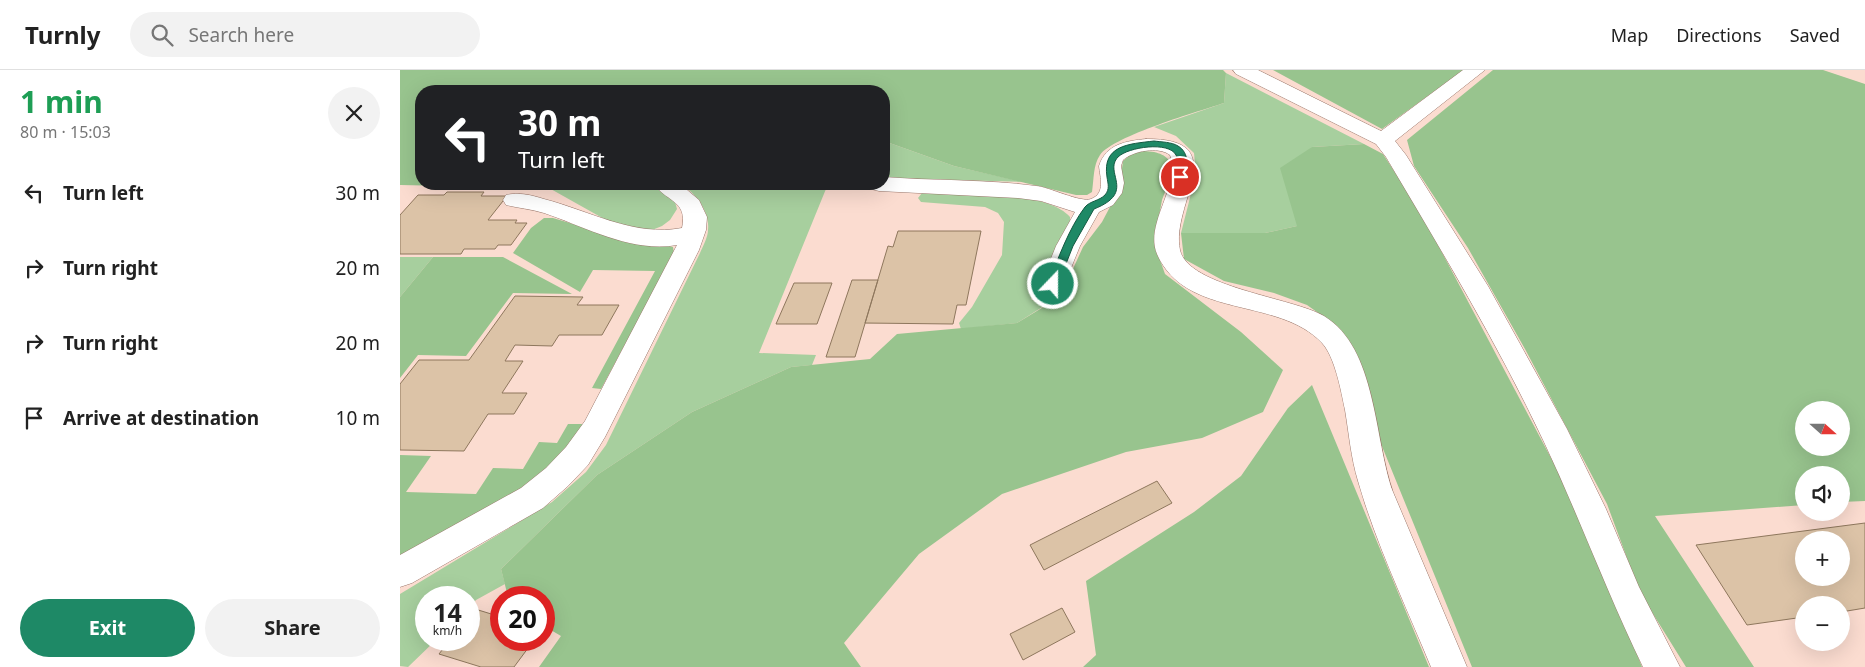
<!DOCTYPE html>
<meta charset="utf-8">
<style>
body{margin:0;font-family:"Noto Sans",sans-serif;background:#f2f2f2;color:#222;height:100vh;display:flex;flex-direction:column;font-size:19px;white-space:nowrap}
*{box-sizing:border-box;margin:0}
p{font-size:16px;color:#767676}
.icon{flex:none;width:28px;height:28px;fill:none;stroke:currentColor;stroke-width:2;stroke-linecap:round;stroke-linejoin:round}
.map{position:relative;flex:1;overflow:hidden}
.side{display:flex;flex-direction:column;background:#fff;width:400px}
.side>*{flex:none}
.top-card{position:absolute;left:15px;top:15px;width:475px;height:105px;border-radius:20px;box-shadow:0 5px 20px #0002;background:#202124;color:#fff;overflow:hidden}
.needle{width:32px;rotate:111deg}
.controls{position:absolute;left:1395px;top:331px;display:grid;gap:10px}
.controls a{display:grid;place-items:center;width:55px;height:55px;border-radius:50%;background:#fff;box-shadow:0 5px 20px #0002;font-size:25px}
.speed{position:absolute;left:15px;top:516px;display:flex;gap:10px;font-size:25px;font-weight:700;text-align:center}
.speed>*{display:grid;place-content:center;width:65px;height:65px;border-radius:50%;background:#fff;box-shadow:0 5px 20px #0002;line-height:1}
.speed small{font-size:12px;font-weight:400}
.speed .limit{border:8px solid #d22;background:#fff;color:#111}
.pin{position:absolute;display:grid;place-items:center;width:42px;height:42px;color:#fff;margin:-21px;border:2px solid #fff;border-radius:50%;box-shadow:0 1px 5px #0007}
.me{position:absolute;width:55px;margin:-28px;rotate:22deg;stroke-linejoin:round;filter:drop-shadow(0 0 4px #0008)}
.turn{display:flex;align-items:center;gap:18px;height:105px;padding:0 20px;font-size:22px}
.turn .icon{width:65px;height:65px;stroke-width:2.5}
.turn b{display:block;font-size:35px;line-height:42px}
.round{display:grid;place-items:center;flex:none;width:52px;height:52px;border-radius:26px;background:#f2f2f2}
.headline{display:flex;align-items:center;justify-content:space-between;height:85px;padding:0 20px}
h1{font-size:30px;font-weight:700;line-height:38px;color:#1e9e55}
.primary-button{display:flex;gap:10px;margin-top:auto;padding:10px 20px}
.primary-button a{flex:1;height:58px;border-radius:30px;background:#1e8966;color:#fff;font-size:20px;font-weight:700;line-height:58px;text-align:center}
.primary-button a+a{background:#f2f2f2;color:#222}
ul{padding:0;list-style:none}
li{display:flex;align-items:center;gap:15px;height:75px;padding:0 20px}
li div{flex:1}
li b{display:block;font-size:19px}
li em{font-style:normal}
header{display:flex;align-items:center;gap:30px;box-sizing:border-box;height:70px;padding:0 25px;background:#fff;border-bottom:1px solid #e0e0e0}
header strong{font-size:24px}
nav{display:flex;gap:28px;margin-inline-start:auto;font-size:18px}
.search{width:350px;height:45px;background:#f2f2f2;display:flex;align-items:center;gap:12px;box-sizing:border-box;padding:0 18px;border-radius:28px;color:#767676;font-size:19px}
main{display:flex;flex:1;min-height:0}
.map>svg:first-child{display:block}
</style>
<header>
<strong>Turnly</strong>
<div class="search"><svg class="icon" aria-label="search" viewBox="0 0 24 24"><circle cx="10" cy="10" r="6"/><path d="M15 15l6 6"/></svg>Search here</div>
<nav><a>Map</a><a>Directions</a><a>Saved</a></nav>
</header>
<main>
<section class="side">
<div class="headline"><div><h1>1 min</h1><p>80 m · 15:03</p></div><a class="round"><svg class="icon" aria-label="close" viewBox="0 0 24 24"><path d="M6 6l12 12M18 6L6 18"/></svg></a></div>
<ul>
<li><svg class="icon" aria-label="left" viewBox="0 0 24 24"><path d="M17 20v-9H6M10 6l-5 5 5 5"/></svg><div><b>Turn left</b></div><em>30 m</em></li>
<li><svg class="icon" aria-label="right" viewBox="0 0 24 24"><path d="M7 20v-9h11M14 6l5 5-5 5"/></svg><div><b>Turn right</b></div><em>20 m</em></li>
<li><svg class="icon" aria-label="right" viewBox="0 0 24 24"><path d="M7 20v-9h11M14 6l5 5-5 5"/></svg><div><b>Turn right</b></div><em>20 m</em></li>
<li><svg class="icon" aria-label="arrive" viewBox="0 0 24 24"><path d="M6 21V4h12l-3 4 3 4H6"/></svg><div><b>Arrive at destination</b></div><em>10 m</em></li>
</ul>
<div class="primary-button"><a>Exit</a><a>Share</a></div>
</section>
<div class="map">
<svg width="1465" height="597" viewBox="0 0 1465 597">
<rect width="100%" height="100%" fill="#fbdcd0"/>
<path fill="#a7cf9e" d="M826 3 964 74 912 77 897 156 865 163H781L796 104 794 83 776 66 754 57 824 33Z
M484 71 554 96 623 112 484 108Z
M154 114H252L275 132 277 139 270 150 262 156 247 162 206 150 149 118Z
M281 114H428L359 283 416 285 412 295 391 297 292 342 197 405 101 499 105 514 76 530 69 538V528H26V570H36L8 597 0 596V524L152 432 186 402 206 375 300 183C303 176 308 167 308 160 310 141 296 124 281 114Z
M532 121C567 123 647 121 670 147V156L645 211 631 229 644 236 617 253 561 259 559 253 572 237 602 185 604 152 598 143 585 137 521 132 518 128 522 123Z
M0 187H33L0 227Z"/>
<path fill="#98c48e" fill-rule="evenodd" d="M0 0H823L826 3 824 33C800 41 713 66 700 85 693 95 694 109 692 122L687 125H676L554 96 484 71V21H21V114H154L149 118 0 115Z
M873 0H1064L982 59Z
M1093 0H1423L1465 14V431L1441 432V405H1404V435L1255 446 1354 597H1286L1240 523 1207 434 1125 279 1068 178 1014 96 1007 70ZM1404 340H1441V378H1404Z
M964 74 983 84 1020 141 1186 454 1242 597H1072L979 369 958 296 938 257 907 235 874 223 824 211 784 189 781 163H865L897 156 880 98 912 77Z
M744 81C759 82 767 84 774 98L762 130 754 173 765 204 841 262 883 300 863 342 802 368 726 382 602 424 519 484 444 573 461 597H139L161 566 144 556V528L108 527 101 499 197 405 292 342 391 297 470 289 497 264 617 253 660 227 683 177 702 152 719 120 723 91 731 84Z
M144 148H153L200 162 273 177 274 183 201 319 192 318 255 201 193 200 180 222 113 183 131 158Z
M33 187H103L172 224 113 223 66 286 18 285 0 308V227Z
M912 315 1029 597H683L696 585 686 511 794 442 841 406 888 338Z
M168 354H184L150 404 0 486V385L31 386 6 422 76 424 93 398 123 399 139 372 157 373Z"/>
<path fill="#dcc3a7" stroke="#8e775d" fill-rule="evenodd" d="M47 122H84L81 126H107L88 150H117L115 153H127L111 175H98L95 179H64L61 184H0V145L18 125H44Z
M498 161H581L566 235H557L553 254 465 253 488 176 493 177Z
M452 210H478L455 287H426Z
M394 213H432L417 254H376Z
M115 226 183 227 177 235H219L202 265H159L152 276 115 275 105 291H123L102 323H127L114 344H88L64 381 0 380V314L19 290H69Z
M757 411 772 433 644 500 630 475Z
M1465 453V538L1441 542V535H1404V547L1347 555 1296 475ZM1404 470H1441V508H1404Z
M662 538 675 562 623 590 610 564Z
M75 539 101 547V570H134L114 597H81L39 584 50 570H69V547Z"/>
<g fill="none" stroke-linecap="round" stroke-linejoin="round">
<g stroke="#9a776b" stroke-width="1">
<path id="minor" d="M833 0H858L981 61 1063 0H1085L995 71 1006 85 1088 216 1167 359 1206 439 1239 517 1280 597H1243C1207 523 1179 446 1144 372 1098 274 1041 180 986 87L976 74 836 4Z
M746 69C835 68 770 134 780 180 788 217 894 228 924 246 977 278 974 369 993 422L1067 597H1031C1006 536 976 474 958 411 951 388 949 364 945 340 941 321 935 287 922 273 878 226 786 250 757 184 744 153 782 114 770 85 758 76 733 81 723 90L721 96 724 113 722 123 713 135 699 142 680 176 662 220 654 230 645 233 636 230 632 224 642 211 656 176 675 142 641 131 618 128 479 121 471 119 468 114H484V107C534 111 586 109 636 116 649 117 681 133 691 129 706 123 700 107 699 96 706 74 726 71 746 69Z
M254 114H280L299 130 307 147 306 160 299 180 205 367 188 395 168 416 143 438 12 513 0 517V485L121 418 146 398 166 377 185 351 277 175C231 183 186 157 144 143 131 139 118 138 106 135L103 130 106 125C119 122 131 125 144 129 190 141 234 167 282 158 288 130 266 132 254 114Z"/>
</g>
<use href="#minor" fill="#fff" fill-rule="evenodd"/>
</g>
<path fill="#1e8966" stroke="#145942" d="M754 71C761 72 772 72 778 76 790 83 788 99 783 109H777L775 107C777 100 780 91 776 85 769 71 728 77 718 87 703 103 737 122 694 139L673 176 658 214 657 216H650L648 214C658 189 669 158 685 137 690 131 699 131 705 125 710 119 708 114 707 107 702 75 729 74 754 71Z"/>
</svg>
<div class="controls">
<a><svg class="needle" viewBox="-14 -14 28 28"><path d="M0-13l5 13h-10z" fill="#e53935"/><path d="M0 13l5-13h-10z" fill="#767676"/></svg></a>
<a><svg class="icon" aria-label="sound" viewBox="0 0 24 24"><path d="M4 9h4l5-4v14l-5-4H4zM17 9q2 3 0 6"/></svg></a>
<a>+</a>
<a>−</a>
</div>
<div class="speed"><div>14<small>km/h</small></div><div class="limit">20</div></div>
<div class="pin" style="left:780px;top:107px;background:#d93025"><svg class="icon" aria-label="arrive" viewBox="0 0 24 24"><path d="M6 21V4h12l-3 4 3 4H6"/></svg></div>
<svg class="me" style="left:653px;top:214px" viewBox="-20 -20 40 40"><circle r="17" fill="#1e8966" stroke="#fff" stroke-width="3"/><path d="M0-11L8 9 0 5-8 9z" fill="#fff"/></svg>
<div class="top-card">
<div class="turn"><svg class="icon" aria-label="left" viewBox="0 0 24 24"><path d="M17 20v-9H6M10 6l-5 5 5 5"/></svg><div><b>30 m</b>Turn left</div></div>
</div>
</div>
</main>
